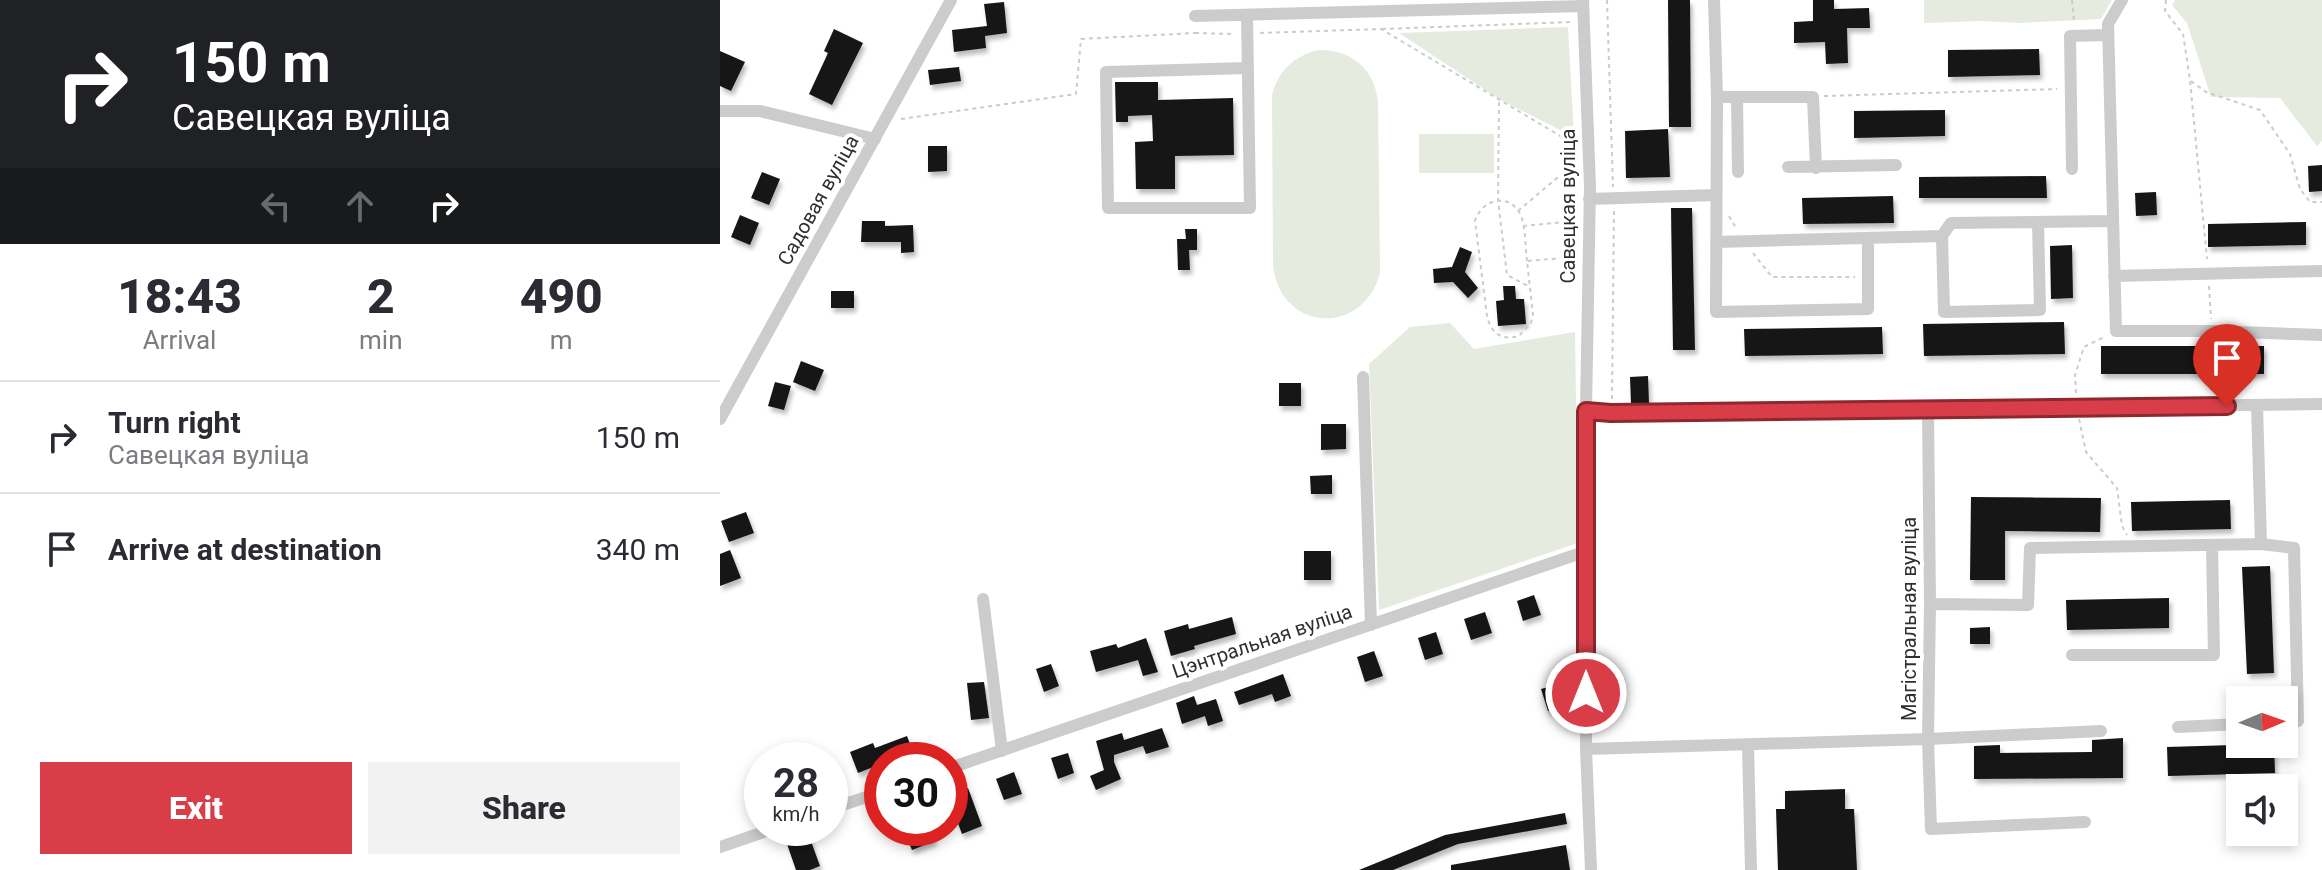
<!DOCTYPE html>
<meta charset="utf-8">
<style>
body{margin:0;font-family:Roboto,sans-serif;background:#f2f2f3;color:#2b2b33;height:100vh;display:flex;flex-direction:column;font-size:30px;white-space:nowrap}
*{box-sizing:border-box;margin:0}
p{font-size:26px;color:#7c7c81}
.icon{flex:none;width:44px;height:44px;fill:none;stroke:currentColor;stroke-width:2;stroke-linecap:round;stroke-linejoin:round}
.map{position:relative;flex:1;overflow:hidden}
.panel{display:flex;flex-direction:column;background:#fff;width:720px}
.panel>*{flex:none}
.guide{background:#202124;color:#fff;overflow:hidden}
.needle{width:52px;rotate:88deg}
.controls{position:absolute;left:1506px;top:686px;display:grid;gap:16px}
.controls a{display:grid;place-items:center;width:72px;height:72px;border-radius:0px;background:#fff;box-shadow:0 4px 12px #0003;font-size:40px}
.speed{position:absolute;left:24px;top:742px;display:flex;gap:16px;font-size:40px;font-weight:700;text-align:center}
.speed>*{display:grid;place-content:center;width:104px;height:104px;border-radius:50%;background:#fff;box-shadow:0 4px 12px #0003;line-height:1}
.speed small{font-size:20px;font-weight:400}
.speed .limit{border:12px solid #d22;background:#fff;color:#111}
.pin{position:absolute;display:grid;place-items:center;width:68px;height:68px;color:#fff;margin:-82px -34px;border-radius:50% 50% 50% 0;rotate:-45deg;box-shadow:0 0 8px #0007}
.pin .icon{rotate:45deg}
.me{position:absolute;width:88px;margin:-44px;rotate:0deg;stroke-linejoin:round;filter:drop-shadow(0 0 6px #0008)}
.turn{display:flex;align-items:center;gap:28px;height:168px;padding:0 40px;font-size:36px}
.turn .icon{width:104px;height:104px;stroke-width:2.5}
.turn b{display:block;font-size:56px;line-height:68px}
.lanes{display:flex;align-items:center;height:76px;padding:0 40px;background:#0003;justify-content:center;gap:40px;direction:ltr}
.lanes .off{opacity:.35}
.eta{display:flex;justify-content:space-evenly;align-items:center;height:136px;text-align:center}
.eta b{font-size:48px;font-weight:800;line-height:56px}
.action{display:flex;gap:16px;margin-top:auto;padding:16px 40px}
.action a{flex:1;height:92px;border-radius:0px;background:#d93e48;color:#fff;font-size:32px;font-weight:800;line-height:92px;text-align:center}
.action a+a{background:#f2f2f3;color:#2b2b33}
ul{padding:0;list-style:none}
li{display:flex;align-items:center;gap:24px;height:112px;padding:0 40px;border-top:2px solid #e1e1e2}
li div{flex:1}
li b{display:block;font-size:30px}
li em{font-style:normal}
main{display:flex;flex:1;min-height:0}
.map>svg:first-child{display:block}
</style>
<main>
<section class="panel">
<div class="guide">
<div class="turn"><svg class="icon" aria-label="right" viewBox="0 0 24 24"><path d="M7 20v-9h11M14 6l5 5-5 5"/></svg><div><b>150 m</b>Савецкая вуліца</div></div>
<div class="lanes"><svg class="icon off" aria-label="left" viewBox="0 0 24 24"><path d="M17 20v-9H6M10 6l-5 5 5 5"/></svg><svg class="icon off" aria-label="ahead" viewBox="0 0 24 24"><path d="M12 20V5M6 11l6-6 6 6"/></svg><svg class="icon" aria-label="right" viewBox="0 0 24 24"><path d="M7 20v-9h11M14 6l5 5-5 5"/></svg></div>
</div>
<div class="eta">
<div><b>18:43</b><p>Arrival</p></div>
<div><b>2</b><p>min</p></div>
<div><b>490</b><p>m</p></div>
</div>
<ul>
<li><svg class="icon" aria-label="right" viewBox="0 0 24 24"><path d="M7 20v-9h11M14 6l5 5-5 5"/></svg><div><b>Turn right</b><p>Савецкая вуліца</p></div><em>150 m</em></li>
<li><svg class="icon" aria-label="arrive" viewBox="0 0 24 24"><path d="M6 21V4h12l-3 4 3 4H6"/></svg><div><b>Arrive at destination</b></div><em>340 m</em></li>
</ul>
<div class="action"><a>Exit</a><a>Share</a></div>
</section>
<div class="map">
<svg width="1602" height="870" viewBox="0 0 1602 870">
<defs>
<filter id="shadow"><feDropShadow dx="2.5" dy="4.5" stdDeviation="2" flood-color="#0004"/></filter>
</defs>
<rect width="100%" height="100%" fill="#fff"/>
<path fill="#e5ebde" d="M1204 0H1392L1381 19 1299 23 1260 21 1204 23Z
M1455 0H1602V141L1597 146 1560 98 1491 97 1467 23 1452 5Z
M848 27 854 137 779 99 679 33Z
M598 50C631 49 655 69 658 102L660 273C643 337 561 332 553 266L552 95C558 71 574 56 598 50Z
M699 134H774V173H699Z
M730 323 754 349 855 332 858 543 659 610 649 364 690 327Z"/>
<path fill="#161616" filter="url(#shadow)" d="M948 0H970L971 127H949Z
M1093 0H1114V9L1149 8 1150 28H1127L1128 63 1106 64 1105 42 1074 43V22L1093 21Z
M284 2 287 33 265 36 266 48 234 52 232 30 267 26 264 4Z
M114 29 143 43 112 105 89 94 108 53 104 51Z
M1319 49 1320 75 1228 77V50Z
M0 51 25 62 11 91 0 86Z
M239 67 241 81 210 85 208 70Z
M395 82H438V100L513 98 514 155 455 156V189H416L415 142 433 141 432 115 408 116V122H396Z
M1225 110V136L1134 138V111Z
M948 129 950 177 906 178 905 131Z
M208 146H227V171L208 172Z
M1602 165V191L1589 192 1588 166Z
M42 172 60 179 49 205 31 198Z
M1326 176 1327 198H1199V177Z
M1436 192 1437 215 1416 216 1415 193Z
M1173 196 1174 223 1083 224 1082 198Z
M951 208H972L975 350H953Z
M20 215 39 223 30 245 11 237Z
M142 221H165V226L193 225 194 252 181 253V242H141Z
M1586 222V245L1488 247V224Z
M465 229H477V250H469L470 270H458L457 239H466Z
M1352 245 1353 298 1331 299 1330 246Z
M740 247 752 252 745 272 758 288 748 298 733 282 714 283 713 269 732 267Z
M783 286H795L796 299H804L806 324 778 326 776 301 784 300Z
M111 291H134V308H111Z
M1344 322 1345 354 1204 356 1203 324Z
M1162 327 1163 354 1025 356 1024 329Z
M1381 346H1544V374H1381Z
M81 361 104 370 95 391 73 382Z
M928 376 929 404H911L910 377Z
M55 382 71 386 64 410 48 406Z
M559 383H581V406H559Z
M601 424H626V449L601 450Z
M612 475V494H591L590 476Z
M1251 497 1381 498 1380 532 1285 531V580H1250Z
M1510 500 1511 529 1412 531 1411 502Z
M26 512 34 533 9 542 1 521Z
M10 550 21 578 0 586V554Z
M584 551H611V580H584Z
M1550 566 1554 673 1527 674 1522 567Z
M814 595 821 615 803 621 797 601Z
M1449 598V628L1347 630 1346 600Z
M765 612 772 633 751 640 744 619Z
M512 617 516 634 474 646 475 649 451 656 444 631 468 624 469 629Z
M1270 627V644H1250V628Z
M716 632 723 654 705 660 698 638Z
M426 638 438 672 423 676 418 660 376 672 370 651 396 644 398 648Z
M654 651 663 676 645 682 637 657Z
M331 664 339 686 324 692 316 669Z
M563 674 571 696 555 702 552 694 519 705 514 692Z
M264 682 269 718 251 720 247 683Z
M839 684 846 705 828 711 821 689Z
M474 696 477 705 496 699 503 721 488 726 485 716 462 724 456 703Z
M442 728 449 747 426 754 423 746 394 755V762L401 779 376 790 370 776 384 770 376 741 402 733 404 740Z
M187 736 196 760H159L161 764 138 773 130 752 153 743 155 748Z
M1403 738V778L1254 779V746L1280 745V753L1372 752V740Z
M1547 744H1554L1555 773 1448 776 1447 747Z
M348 753 354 773 338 779 331 758Z
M294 772 302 794 284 800 276 779Z
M248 788 262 826 242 834 230 802V795Z
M1125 789V809H1134L1137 870H1058L1056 809H1065V791Z
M845 813 847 824 738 844 673 870H639L725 835Z
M210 829 215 841 192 850 187 838Z
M88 833 100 866 90 870H76L66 841Z
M846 845 850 870H731V865Z"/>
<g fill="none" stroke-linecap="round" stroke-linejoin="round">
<path stroke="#ccc" stroke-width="2" stroke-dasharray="4 4" stroke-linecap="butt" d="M887 0 893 187
M1352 0 1354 20
M1446 0 1445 11 1463 34 1470 80 1487 259
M662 29 852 22
M475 33 513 34
M540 33 661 29 857 146
M1471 81 1486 92 1540 110 1570 154 1580 189 1590 202H1602
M1104 96 1337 89
M779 102 778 200 787 275 808 286
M181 119 356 94 361 39 475 33
M844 139 846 257
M798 211 844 172
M1009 216 1016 228
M803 226 844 222
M1033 253 1052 277H1135
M807 261C805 247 806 229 801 216 791 192 762 198 755 221L767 316C771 333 781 341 799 336L811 323 813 315 807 261 856 257
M1489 286 1491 319
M1356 393 1355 375 1364 347 1384 337
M892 399 894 209
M1359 419 1366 452 1397 488 1402 526 1407 535"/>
<path stroke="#ccc" stroke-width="12" d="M863 0 870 187 866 411 891 413 1602 404
M994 0 997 97 996 312 1148 309V238
M1402 0 1388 24 1396 331H1491L1602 335
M527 15C528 79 529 143 530 208H388L386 72 528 68
M475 16 863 6
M997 97H1093L1096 168
M1017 97 1018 172
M0 111H40L155 139
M1068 167 1176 165
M1352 169 1350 36 1388 35
M869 199 996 195
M1222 236 1224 312 1320 310 1318 222
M996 242 1222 236 1231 223 1393 221
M1394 276 1602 271
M643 377 651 625
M1537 405 1541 544 1574 548 1578 721 1564 722
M1208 409 1210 604 1208 739 1211 829 1365 822
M866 411V749L871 870
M0 419 231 0
M263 599 282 751
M1210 604 1308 605 1310 548 1541 544
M1352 655H1494L1492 545
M1458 727 1520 724
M1028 745 1031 870
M866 749 1208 739 1381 731
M230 768 867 551
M110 809 162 792
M0 847 55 828"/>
</g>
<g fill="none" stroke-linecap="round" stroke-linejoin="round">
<g stroke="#8d282f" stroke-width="20">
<path id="route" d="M866 693V411L891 413 1507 406"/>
</g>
<use href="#route" stroke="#d93e48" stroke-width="14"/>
</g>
<g text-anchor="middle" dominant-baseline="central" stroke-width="8" stroke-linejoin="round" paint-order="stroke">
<g font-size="20" fill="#2f2f2f" stroke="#fff">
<text transform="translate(98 200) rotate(-61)">Садовая вуліца</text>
<text transform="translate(848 206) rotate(-90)">Савецкая вуліца</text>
<text transform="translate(1189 619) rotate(-90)">Магістральная вуліца</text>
<text transform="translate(542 641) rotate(-19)">Цэнтральная вуліца</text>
</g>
</g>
</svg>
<div class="controls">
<a><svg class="needle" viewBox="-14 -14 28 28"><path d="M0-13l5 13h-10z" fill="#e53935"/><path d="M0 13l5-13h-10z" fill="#7c7c81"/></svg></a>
<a><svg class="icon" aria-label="sound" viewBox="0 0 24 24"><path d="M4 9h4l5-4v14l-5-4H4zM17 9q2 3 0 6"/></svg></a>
</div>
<div class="speed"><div>28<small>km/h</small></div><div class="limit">30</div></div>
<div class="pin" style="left:1507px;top:406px;background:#d93025"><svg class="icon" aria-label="arrive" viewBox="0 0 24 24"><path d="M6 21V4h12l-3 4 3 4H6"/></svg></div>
<svg class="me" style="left:866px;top:693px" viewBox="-20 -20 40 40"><circle r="17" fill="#d93e48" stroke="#fff" stroke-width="3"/><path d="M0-11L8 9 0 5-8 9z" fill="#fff"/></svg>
</div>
</main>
